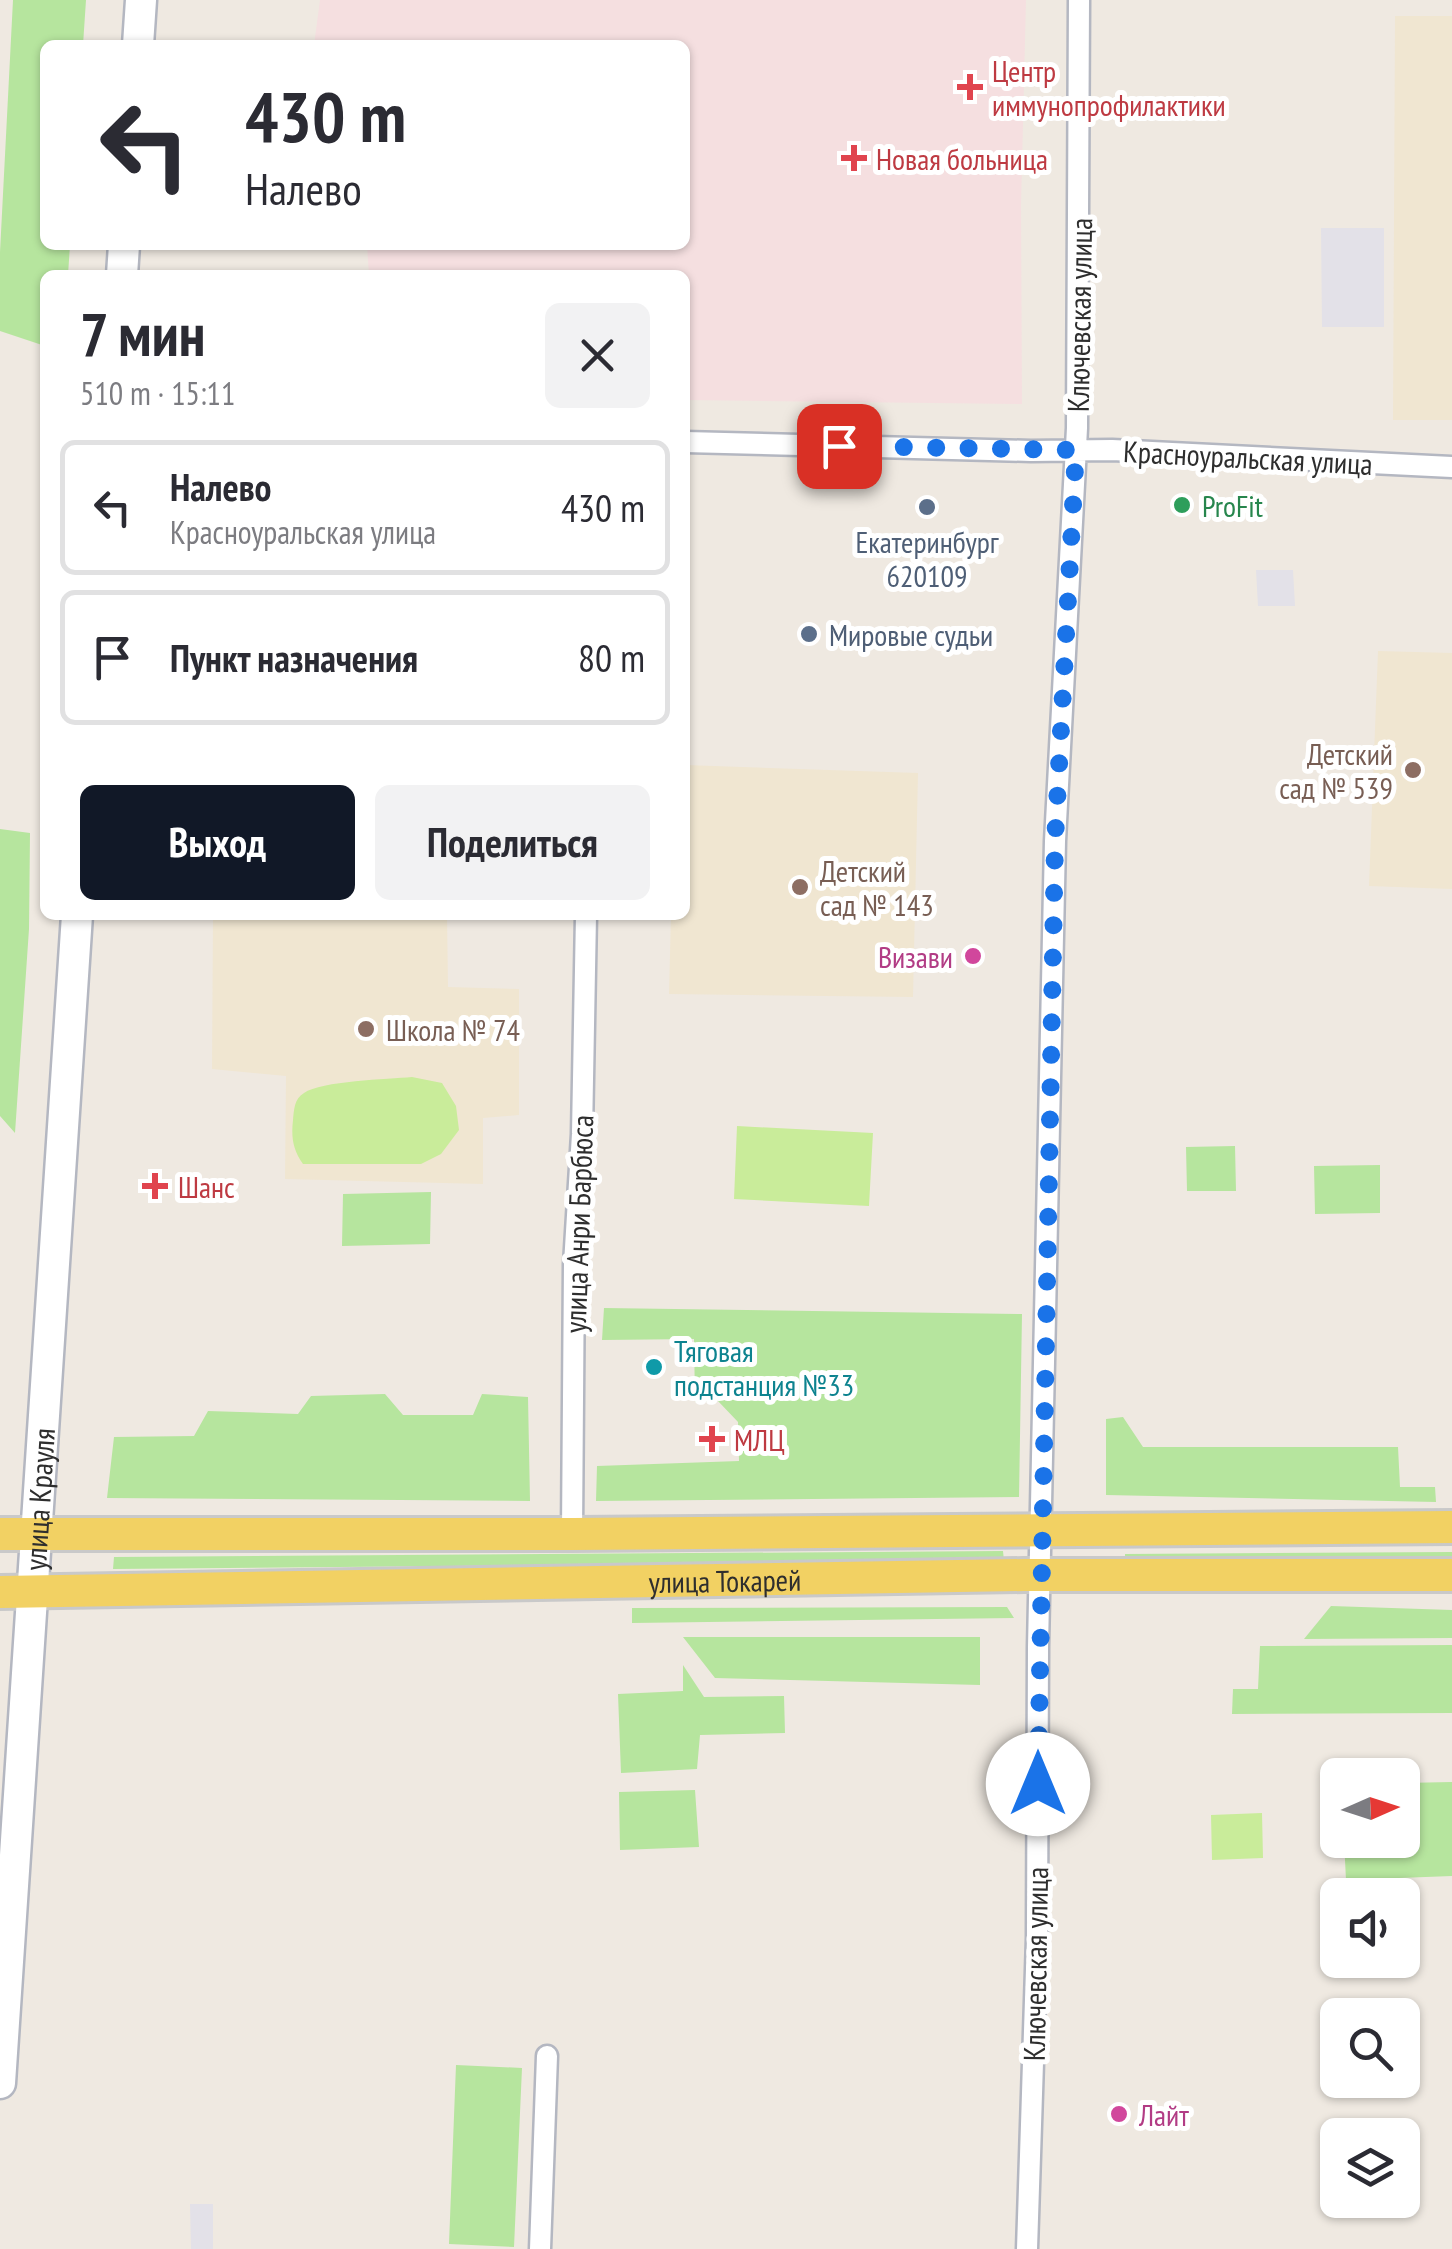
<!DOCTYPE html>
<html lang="ru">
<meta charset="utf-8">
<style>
body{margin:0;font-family:"PT Sans Narrow",sans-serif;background:#f2f2f3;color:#2b2b33;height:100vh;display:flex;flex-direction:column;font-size:38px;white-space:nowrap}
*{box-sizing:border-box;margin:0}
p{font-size:32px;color:#7c7c81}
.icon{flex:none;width:55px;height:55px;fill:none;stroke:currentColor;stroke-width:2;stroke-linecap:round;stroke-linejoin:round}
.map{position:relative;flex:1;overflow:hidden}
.details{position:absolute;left:40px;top:270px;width:650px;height:650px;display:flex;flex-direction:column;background:#fff;border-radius:15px;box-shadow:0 2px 8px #0004}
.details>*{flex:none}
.banner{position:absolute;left:40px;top:40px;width:650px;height:210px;border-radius:15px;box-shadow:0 2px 8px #0004;background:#fff;color:#2b2b33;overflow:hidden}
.needle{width:65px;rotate:87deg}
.buttons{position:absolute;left:1320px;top:1758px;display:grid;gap:20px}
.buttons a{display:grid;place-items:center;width:100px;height:100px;border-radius:15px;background:#fff;box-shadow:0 2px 8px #0004;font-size:50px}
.pin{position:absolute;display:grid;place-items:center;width:85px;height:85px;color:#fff;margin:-42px;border-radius:20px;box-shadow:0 5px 15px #0006}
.me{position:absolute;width:110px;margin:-55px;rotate:0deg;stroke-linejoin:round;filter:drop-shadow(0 0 8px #0008)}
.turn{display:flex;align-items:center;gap:35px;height:210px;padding:0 40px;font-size:45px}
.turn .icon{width:130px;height:130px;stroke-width:2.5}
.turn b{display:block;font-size:70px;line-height:85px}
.round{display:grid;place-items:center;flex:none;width:105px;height:105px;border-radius:15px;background:#f2f2f3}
.headline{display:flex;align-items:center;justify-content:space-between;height:170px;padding:0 40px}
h1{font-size:60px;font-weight:800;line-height:75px}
.button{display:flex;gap:20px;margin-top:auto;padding:20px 40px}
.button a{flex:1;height:115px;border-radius:15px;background:#111827;color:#fff;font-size:40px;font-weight:800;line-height:115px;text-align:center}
.button a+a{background:#f2f2f3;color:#2b2b33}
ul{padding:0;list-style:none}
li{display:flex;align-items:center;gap:30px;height:135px;margin:0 20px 15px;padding:0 20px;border:5px solid #e1e1e2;border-radius:15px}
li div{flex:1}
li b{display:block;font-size:38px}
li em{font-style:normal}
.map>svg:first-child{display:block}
</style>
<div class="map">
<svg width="1452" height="2249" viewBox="0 0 1452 2249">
<rect width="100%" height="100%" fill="#efe9e1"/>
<path fill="#e3e1e8" d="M1321 228H1384V327H1322Z
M1256 570H1293L1295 606H1258Z
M190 2204H213V2249H191Z"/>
<path fill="#f0e6d1" d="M1395 16H1452V420H1393Z
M1378 651 1452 653V889L1369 886Z
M685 765 918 773 913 997 669 994 671 915H685Z
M213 915H447L448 987 519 989V1115L483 1118V1184L285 1179 286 1076 212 1069Z"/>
<path fill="#f5dfe0" d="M320 0H1026L1021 205 1022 404 685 400V275H369L367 245H685V45H314Z"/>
<path fill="#b6e59e" d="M13 0H86L83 45H45V245H70L68 275H45V346L0 331V252Z
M0 829 30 833 29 929 15 1133 0 1116Z
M1235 1146 1236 1191H1187L1186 1147Z
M1380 1165V1213L1315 1214 1314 1166Z
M431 1192 430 1244 342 1246 343 1194Z
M604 1308 1022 1314 1019 1497 596 1501 597 1466 739 1461 738 1422 718 1401 695 1402 694 1339 602 1340Z
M385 1394 403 1415H473L482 1394 528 1397 530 1501 107 1498 114 1437 194 1436 208 1411 298 1414 311 1396Z
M1123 1417 1143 1447H1398L1400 1487H1435L1436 1502 1106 1495V1419Z
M1003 1551 1004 1561 113 1569 114 1557Z
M1452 1552V1561L1125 1565V1554Z
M1331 1606 1452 1610V1638L1304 1639Z
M1007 1607 1014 1618 632 1623V1608Z
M683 1637H980V1685L715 1678Z
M1452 1645V1713L1232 1714 1233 1689H1258L1260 1646Z
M683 1665 704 1697 784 1696 785 1733 700 1735 697 1769 621 1773 618 1694 683 1691Z
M1452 1782V1876L1346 1880 1344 1840H1402L1403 1783Z
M695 1790 699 1847 620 1850 619 1792Z
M456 2065 522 2068 514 2247 449 2244Z"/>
<path fill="#c9ec9a" d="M412 1077 442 1083 456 1106 459 1130 441 1154 421 1164H303C293 1150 291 1138 293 1120 294 1110 294 1099 304 1093 321 1081 388 1079 412 1077Z
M737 1126 873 1133 869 1206 734 1199Z
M1262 1813 1263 1858 1212 1860 1211 1815Z"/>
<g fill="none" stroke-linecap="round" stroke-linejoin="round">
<g stroke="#b4b7c1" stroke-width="25">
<path id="minor" d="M685 442 1031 451 1112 450 1452 467
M572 1534 574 1264 582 1134 586 915
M540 2249 547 2056
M1027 2249 1037 1938 1038 1647 1055 841 1077 428 1079 0"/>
</g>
<g stroke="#b4b7c1" stroke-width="35">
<g id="secondary">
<path d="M138 45 141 0"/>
<path d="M122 275 124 245"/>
<path id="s1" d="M0 2083 77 915"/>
</g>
</g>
<g stroke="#c9c9c9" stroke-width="38">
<g id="primary">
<path d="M0 1534H572L1452 1527"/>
<path id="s2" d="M0 1592 1024 1575H1452"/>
</g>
</g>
<use href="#minor" stroke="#fff" stroke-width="20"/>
<use href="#secondary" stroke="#fff" stroke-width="30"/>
<use href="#primary" stroke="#f2d163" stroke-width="32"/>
</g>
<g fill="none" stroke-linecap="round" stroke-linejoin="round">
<path stroke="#1a73e8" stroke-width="18" stroke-dasharray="0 32.4" d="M839 446 1076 450 1055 841 1038 1784"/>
</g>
<g fill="#e0444e" stroke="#fff" stroke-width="4">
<path d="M965 72h10v10h10v10h-10v10h-10v-10h-10v-10h10z"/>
<path d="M849 143h10v10h10v10h-10v10h-10v-10h-10v-10h10z"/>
<path d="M150 1171h10v10h10v10h-10v10h-10v-10h-10v-10h10z"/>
<path d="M707 1424h10v10h10v10h-10v10h-10v-10h-10v-10h10z"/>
</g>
<circle fill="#2e9e5b" stroke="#fff" stroke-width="4" cx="1182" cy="505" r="10"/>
<g fill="#5c6f8a" stroke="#fff" stroke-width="4">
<circle cx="927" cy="507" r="10"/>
<circle cx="809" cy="634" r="10"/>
</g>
<g fill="#8d6e63" stroke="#fff" stroke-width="4">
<circle cx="1413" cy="770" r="10"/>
<circle cx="800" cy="887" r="10"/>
<circle cx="366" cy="1029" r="10"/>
</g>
<g fill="#d1479c" stroke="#fff" stroke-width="4">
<circle cx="973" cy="956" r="10"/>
<circle cx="1119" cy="2114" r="10"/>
</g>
<circle fill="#0f9aa8" stroke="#fff" stroke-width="4" cx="654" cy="1367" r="10"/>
<g text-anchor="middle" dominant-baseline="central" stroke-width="10" stroke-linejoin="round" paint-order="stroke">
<g font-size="30" fill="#be3a42" stroke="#fff" text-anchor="start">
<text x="992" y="70">Центр<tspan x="992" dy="34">иммунопрофилактики</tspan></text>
<text x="876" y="158">Новая больница</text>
<text x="178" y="1186">Шанс</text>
<text x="734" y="1439">МЛЦ</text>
</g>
<g font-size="30" fill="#2e2e2e" stroke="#fff">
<text transform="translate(1079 315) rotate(-89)">Ключевская улица</text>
<text transform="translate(1248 457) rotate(3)">Красноуральская улица</text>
<text transform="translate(578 1224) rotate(-88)">улица Анри Барбюса</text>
<text stroke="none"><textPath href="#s1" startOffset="585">улица Крауля</textPath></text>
<text stroke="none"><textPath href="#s2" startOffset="725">улица Токарей</textPath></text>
<text transform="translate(1035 1964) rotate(-89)">Ключевская улица</text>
</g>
<g font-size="30" fill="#27864d" stroke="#fff" text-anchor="start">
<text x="1202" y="505">ProFit</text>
</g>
<g font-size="30" fill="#4e5e75" stroke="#fff">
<text x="927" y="541">Екатеринбург<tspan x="927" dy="34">620109</tspan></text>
<text x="829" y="634" text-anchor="start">Мировые судьи</text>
</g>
<g font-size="30" fill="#785e54" stroke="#fff" text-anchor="start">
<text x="1393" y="753" text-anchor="end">Детский<tspan x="1393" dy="34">сад № 539</tspan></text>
<text x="820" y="870">Детский<tspan x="820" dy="34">сад № 143</tspan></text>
<text x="386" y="1029">Школа № 74</text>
</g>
<g font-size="30" fill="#b23c85" stroke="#fff" text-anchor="end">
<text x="953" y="956">Визави</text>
<text x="1139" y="2114" text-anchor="start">Лайт</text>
</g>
<g font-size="30" fill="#0d838f" stroke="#fff" text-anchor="start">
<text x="674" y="1350">Тяговая<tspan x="674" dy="34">подстанция №33</tspan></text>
</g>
</g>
</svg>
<div class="buttons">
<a><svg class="needle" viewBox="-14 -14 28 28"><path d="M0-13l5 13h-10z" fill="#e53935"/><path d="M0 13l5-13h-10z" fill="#7c7c81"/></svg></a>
<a><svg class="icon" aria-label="sound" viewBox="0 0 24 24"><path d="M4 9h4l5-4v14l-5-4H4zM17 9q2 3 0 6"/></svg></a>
<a><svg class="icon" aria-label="search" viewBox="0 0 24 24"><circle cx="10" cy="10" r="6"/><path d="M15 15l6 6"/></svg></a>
<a><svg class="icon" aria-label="layers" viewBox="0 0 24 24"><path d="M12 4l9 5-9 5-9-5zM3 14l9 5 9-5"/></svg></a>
</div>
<div class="pin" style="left:839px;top:446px;background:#d93025"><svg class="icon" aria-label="arrive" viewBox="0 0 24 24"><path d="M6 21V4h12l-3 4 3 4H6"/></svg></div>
<svg class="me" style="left:1038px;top:1784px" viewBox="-20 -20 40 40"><circle r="19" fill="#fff"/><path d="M0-13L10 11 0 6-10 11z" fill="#1a73e8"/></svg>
<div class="banner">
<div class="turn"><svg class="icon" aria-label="left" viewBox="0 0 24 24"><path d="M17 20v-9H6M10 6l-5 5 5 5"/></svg><div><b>430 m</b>Налево</div></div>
</div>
<section class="details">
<div class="headline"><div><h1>7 мин</h1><p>510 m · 15:11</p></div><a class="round"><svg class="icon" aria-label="close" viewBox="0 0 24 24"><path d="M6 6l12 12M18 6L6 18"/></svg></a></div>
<ul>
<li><svg class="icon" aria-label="left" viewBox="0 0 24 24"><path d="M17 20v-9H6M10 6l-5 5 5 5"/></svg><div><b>Налево</b><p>Красноуральская улица</p></div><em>430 m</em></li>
<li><svg class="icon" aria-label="arrive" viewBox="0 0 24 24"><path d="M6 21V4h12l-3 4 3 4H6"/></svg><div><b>Пункт назначения</b></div><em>80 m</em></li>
</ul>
<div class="button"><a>Выход</a><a>Поделиться</a></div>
</section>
</div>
